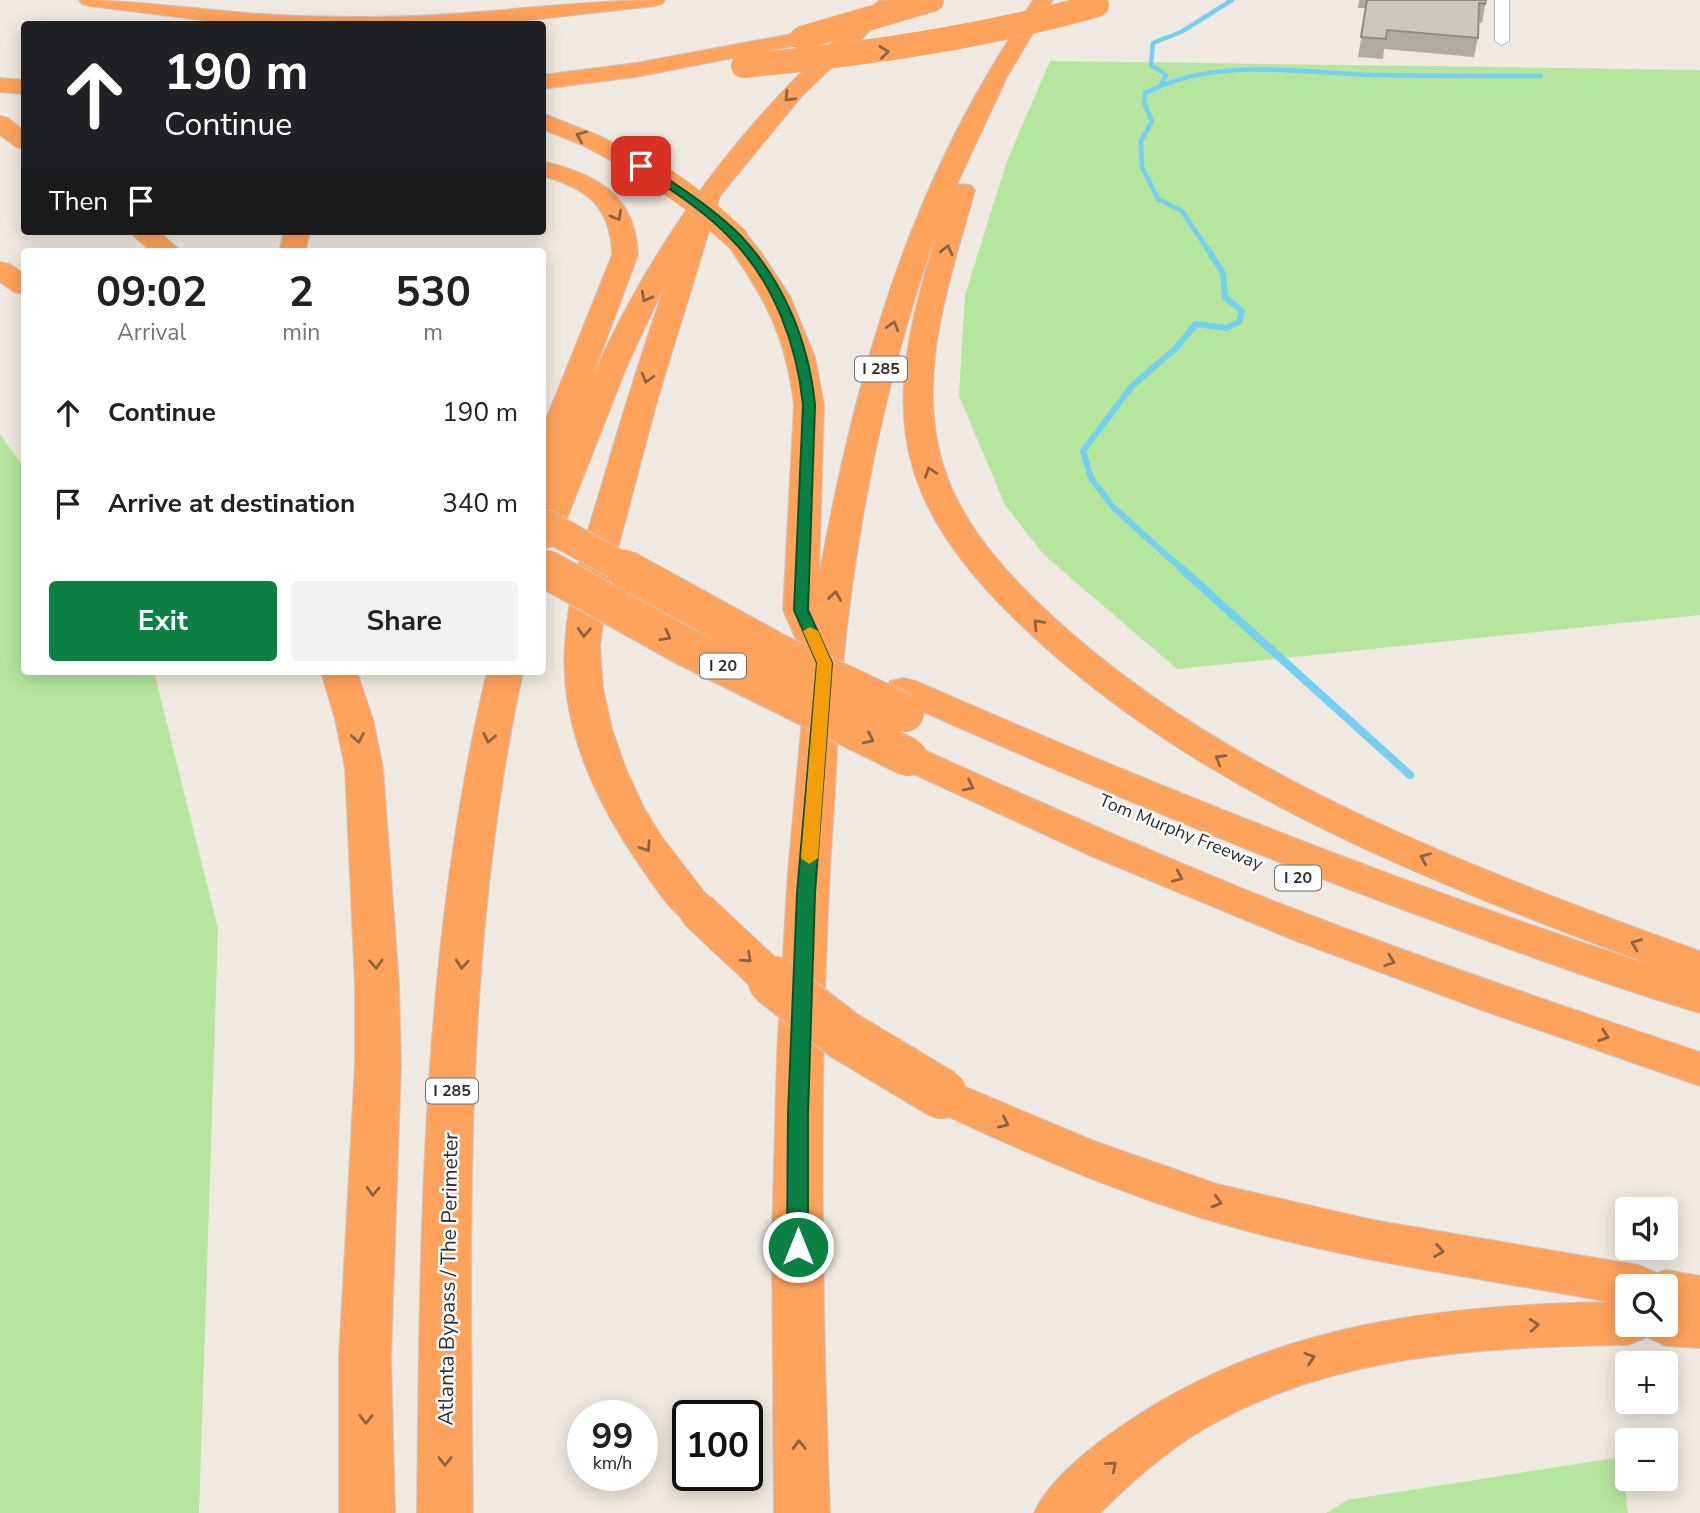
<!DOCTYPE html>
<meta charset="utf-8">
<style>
body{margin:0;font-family:"Nunito Sans",sans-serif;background:#f2f2f2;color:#202124;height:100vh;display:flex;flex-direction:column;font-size:26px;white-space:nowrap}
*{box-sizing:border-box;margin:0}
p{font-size:23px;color:#757577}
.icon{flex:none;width:38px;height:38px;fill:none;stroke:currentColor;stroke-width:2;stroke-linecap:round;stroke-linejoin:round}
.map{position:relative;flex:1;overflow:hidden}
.sheet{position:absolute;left:21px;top:248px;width:525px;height:427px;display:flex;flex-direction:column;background:#fff;border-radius:7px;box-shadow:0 4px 18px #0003}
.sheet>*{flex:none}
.guide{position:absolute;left:21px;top:21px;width:525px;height:214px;border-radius:7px;box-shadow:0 4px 18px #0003;background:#202124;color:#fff;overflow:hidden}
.buttons{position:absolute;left:1615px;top:1197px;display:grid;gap:14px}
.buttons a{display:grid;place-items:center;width:63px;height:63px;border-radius:7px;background:#fff;box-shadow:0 4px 18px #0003;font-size:35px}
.speed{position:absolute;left:567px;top:1400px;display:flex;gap:14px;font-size:35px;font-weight:700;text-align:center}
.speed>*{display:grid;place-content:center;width:91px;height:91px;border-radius:50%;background:#fff;box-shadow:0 4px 18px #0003;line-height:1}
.speed small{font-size:18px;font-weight:400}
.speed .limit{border:4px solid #111;border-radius:10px;background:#fff;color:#111}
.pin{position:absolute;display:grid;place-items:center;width:60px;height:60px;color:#fff;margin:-30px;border-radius:14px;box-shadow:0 4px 10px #0006}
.me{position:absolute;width:77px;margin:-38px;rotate:0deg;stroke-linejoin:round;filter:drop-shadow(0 0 5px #0008)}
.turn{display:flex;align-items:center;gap:24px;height:147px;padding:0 28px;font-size:32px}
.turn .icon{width:91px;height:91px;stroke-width:2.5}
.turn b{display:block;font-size:49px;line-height:60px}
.then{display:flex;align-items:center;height:66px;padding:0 28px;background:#0003;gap:14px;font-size:26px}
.eta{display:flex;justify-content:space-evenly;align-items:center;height:119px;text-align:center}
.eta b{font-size:42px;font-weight:700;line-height:49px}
.button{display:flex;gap:14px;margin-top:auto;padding:14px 28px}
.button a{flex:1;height:80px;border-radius:7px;background:#0b8043;color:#fff;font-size:28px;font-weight:700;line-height:80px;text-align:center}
.button a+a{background:#f2f2f2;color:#202124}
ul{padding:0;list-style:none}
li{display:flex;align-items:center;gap:21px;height:91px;padding:0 28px}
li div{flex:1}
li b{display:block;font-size:26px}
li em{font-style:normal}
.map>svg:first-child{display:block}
</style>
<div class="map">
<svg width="1700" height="1513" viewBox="0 0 1700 1513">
<rect width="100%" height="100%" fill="#efe9e1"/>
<path fill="#b6e59e" d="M1050 61 1700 70V615L1177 669 1044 555 1005 505 959 396 965 295 1007 161Z
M0 434 24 468V672H154L218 929 199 1513H0Z
M1621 1457 1628 1513H1326L1347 1500Z"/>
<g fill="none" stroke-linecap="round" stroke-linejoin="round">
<path stroke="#75cff0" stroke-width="4.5" d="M1161 85 1166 75 1151 65 1153 43 1181 32 1232 0
M1208 250 1182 211 1158 199 1142 167 1141 141 1152 121 1144 103 1145 93C1219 56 1297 73 1376 75 1431 76 1486 76 1541 76"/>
<path stroke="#75cff0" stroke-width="6" d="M1184 571 1113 507 1091 478 1083 451 1132 386 1175 349 1196 324 1226 328 1239 322 1242 311 1225 297 1223 273 1207 248"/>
<path stroke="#75cff0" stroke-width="8" d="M1182 569 1410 775"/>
<g stroke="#b4b7c1" stroke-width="2">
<path id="minor" d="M1495 0H1509V41L1502 45 1495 41Z"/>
</g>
<g stroke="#c9c9c9" stroke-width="2">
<path id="highway" d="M79 0C129 0 177 7 226 11 274 16 322 17 369 17 469 17 566 0 665 0L662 4 655 6 494 24H233L89 6 82 4Z
M880 0 900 2 802 96 720 196 658 398 608 586 600 646 603 688 612 729 626 769 644 808 662 837 719 911 713 921C708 922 702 925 698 925 678 925 654 886 643 870 597 805 559 726 565 644 568 589 586 537 602 484 621 418 642 352 664 287L627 366 559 539 554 546 542 549V497L547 487 542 485V429L612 255C611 207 587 188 542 176V161C596 174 636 194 638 255L592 378C658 229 755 104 880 0Z
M1033 0H1053L1008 75 957 184 971 185 975 190C953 271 920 360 938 445 952 514 1000 567 1050 614 1225 777 1477 870 1700 951V1013C1612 987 1525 955 1439 923 1253 855 1071 778 890 697L885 689 890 681 903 678 916 681C1157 787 1401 884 1651 965 1429 881 1196 793 1022 626 976 582 929 528 912 465 890 388 915 306 937 232 886 375 856 525 842 675 838 719 837 762 834 805 818 1041 821 1277 830 1513H774L772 1237 777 1054 788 871 807 664 783 610 794 405C785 332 764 297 723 238L727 232 736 230 745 232 761 252 790 296 815 357 824 405 819 575C846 430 881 286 946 152 971 99 1002 50 1033 0Z
M802 32 810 33 813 38 810 43 636 77 542 89V75L636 63Z
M0 78 24 80V94L0 92Z
M542 113 600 136 671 173 674 178 671 183 662 185 653 183 584 146 542 129Z
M0 116 8 118 24 131V149L16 147 0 135Z
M128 231H158L182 252H152Z
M284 231H310L305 252H279Z
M0 262 10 264 24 274V294L14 292 0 282Z
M321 672H357L373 719 383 768 399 984 401 1065 391 1357 395 1513H339V1357L355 1065V984L345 768 335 719Z
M487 672H523C463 947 470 1233 473 1513H417C420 1233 421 946 487 672Z
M908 745 922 749C1037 801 1153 853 1271 900 1412 955 1556 1004 1700 1052V1086L1487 1012 1291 939 1091 856 894 765 889 757 894 749Z
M942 1077 1094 1141 1217 1184 1373 1220 1638 1265 1657 1273 1666 1270 1700 1276V1348L1666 1346 1647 1337 1628 1345C1483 1347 1332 1354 1204 1429 1165 1452 1132 1482 1100 1513H1034C1049 1479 1092 1446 1123 1425 1270 1324 1436 1305 1609 1302 1478 1278 1344 1260 1215 1222 1115 1192 1020 1151 926 1106L919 1094 926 1082ZM1628 1286H1666V1325H1628Z"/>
</g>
<use href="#minor" fill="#fff" fill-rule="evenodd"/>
<use href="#highway" fill="#ffa35c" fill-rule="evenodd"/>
<g stroke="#c9c9c9" stroke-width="24" stroke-linecap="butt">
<path id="highway-bridge-far3" d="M802 38 932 0
M743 66C863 54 981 38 1097 5
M662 178 698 204 736 238"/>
</g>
<g stroke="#c9c9c9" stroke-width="32" stroke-linecap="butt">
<path id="highway-bridge-far2" d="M542 523 629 571
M542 567 549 571"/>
</g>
<g stroke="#c9c9c9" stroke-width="40" stroke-linecap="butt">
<path id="highway-bridge-far1" d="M546 569 682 645 908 757
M625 569 776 652 905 713
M698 911 775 983"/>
</g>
<g stroke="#c9c9c9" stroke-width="52" stroke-linecap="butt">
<path id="highway-bridge" d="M773 981 845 1036 942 1094"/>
</g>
<use href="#highway-bridge-far3" stroke="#ffa35c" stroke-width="24"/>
<use href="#highway-bridge-far2" stroke="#ffa35c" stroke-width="30"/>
<use href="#highway-bridge-far1" stroke="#ffa35c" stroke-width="38"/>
<use href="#highway-bridge" stroke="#ffa35c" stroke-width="50"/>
</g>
<path fill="#afaba4" d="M1359 0H1486L1482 23 1478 22V38L1474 57 1384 49 1383 59 1358 57 1366 8H1358Z"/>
<path fill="#cbc7bf" stroke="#8e8b86" stroke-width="2" d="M1367 0H1486L1485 4 1479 3 1478 38 1387 30 1386 39 1361 37Z"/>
<defs><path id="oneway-chevron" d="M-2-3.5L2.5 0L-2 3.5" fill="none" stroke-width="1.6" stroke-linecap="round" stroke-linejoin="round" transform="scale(1.75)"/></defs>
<g stroke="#8c6343">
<use href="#oneway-chevron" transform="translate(884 52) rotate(-7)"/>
<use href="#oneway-chevron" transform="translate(789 97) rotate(134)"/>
<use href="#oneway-chevron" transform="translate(581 136) rotate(-157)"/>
<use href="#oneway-chevron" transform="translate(617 216) rotate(61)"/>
<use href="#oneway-chevron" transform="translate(947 250) rotate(-76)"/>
<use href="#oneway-chevron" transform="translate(646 297) rotate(118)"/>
<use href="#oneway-chevron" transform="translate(893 326) rotate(-74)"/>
<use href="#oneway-chevron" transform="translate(647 378) rotate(106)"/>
<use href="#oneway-chevron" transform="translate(930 472) rotate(-109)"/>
<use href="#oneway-chevron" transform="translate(835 596) rotate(-81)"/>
<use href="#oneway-chevron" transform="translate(1038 624) rotate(-134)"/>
<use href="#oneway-chevron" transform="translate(584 632) rotate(93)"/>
<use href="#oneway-chevron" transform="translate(666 636) rotate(29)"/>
<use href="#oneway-chevron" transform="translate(358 738) rotate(79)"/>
<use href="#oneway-chevron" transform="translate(489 738) rotate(102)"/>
<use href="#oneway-chevron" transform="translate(869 739) rotate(26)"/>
<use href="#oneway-chevron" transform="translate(1220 759) rotate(-149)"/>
<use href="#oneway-chevron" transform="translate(969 786) rotate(25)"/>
<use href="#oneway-chevron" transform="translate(646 847) rotate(57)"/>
<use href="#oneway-chevron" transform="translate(1425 858) rotate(-157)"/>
<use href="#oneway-chevron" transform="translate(1178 877) rotate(23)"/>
<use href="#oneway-chevron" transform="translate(1636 944) rotate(-159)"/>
<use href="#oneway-chevron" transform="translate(747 958) rotate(43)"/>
<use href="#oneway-chevron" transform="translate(1390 961) rotate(20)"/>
<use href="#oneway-chevron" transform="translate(376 964) rotate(87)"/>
<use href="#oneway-chevron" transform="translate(462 964) rotate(94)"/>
<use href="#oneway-chevron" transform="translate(1604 1036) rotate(19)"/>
<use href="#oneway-chevron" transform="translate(1004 1123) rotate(25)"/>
<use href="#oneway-chevron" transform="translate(373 1191) rotate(92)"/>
<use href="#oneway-chevron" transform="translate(1217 1202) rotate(16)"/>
<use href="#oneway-chevron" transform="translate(1439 1251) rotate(10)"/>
<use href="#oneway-chevron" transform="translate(1534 1325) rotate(-5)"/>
<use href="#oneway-chevron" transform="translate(1310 1358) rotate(-18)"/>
<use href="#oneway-chevron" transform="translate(366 1419) rotate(90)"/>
<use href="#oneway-chevron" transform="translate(799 1445) rotate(-92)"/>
<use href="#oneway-chevron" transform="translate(445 1461) rotate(90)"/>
<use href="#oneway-chevron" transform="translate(1112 1466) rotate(-40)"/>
</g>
<path fill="#0b8043" stroke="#07532c" stroke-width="2" d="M638 164H645C678 186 712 207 740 235 784 281 809 343 815 405L808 610 832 663 815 893 808 1114V1247L805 1253 798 1255 790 1253 787 1247 788 1114 797 893 817 663 794 610 803 405C797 346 775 284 732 240 705 211 671 190 638 168Z"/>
<path fill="#f59e0b" d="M810 627 818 631 832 663 818 858 809 864 801 858 817 663 803 631Z"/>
<g text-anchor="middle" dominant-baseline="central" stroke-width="5" stroke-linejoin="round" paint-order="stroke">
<g fill="#fff" stroke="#6d6d6d" stroke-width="2">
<rect x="855" y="356.5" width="52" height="25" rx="5"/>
<rect x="700" y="653.5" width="46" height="25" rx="5"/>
<rect x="1275" y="865.5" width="46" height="25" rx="5"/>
<rect x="426" y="1078.5" width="52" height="25" rx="5"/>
</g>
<g font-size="16" font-weight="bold" fill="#2e2e2e">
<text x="881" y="369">I 285</text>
<text x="723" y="666">I 20</text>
<text x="1298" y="878">I 20</text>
<text x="452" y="1091">I 285</text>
</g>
<g font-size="18" fill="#2e2e2e" stroke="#fff">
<text transform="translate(1181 832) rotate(22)">Tom Murphy Freeway</text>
</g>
<g font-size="21" fill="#2e2e2e" stroke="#fff">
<text transform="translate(448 1279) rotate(-89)">Atlanta Bypass / The Perimeter</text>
</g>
</g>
</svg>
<div class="buttons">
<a><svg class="icon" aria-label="sound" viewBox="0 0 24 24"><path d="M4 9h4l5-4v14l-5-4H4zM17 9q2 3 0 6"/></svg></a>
<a><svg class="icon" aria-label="search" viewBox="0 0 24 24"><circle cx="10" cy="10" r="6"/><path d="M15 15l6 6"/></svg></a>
<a>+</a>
<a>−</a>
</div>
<div class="speed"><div>99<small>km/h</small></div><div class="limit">100</div></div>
<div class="pin" style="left:641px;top:166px;background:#d93025"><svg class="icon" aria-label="arrive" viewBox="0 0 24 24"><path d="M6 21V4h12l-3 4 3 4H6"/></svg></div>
<svg class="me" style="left:798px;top:1247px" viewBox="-20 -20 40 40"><circle r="17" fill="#0b8043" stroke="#fff" stroke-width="3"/><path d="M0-11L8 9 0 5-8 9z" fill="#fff"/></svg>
<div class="guide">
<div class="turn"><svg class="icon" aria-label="ahead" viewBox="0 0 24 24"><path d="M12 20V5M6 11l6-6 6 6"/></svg><div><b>190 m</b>Continue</div></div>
<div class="then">Then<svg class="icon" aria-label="arrive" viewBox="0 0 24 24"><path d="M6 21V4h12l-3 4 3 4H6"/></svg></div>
</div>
<section class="sheet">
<div class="eta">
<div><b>09:02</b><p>Arrival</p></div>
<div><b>2</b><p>min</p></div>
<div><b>530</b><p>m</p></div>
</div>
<ul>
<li><svg class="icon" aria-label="ahead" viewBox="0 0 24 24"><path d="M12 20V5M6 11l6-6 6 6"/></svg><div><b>Continue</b></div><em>190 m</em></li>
<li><svg class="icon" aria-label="arrive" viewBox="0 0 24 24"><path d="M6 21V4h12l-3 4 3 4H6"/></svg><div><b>Arrive at destination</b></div><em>340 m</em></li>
</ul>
<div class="button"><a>Exit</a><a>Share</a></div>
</section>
</div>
